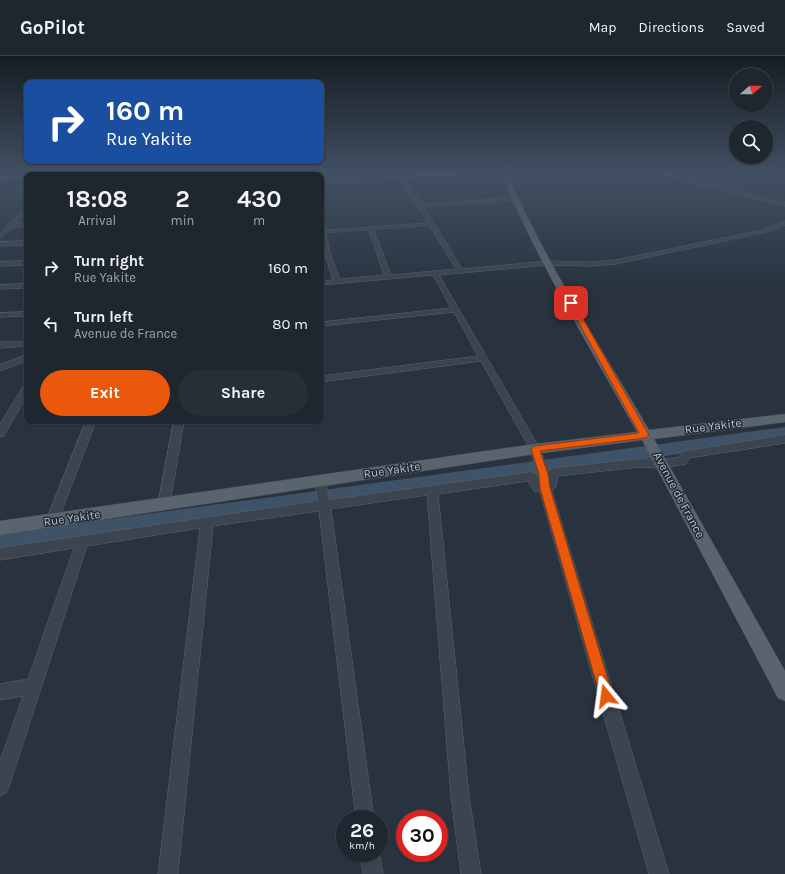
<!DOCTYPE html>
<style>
body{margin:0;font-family:Karla,sans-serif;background:#262e37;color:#f1f3f6;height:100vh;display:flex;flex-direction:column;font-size:15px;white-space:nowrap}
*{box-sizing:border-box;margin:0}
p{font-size:13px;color:#a1a5aa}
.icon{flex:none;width:22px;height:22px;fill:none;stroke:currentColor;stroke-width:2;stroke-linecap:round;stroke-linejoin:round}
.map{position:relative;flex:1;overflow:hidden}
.panel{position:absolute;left:24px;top:116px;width:300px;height:252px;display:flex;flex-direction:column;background:#1e262f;border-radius:8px;box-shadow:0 1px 3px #0004,0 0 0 1px #3c434b}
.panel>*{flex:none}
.top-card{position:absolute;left:24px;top:24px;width:300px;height:84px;border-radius:8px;box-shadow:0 1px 3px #0004,0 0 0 1px #3c434b;background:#1a4fa0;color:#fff;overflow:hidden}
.needle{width:26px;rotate:70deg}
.fabs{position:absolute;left:729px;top:12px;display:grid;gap:8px}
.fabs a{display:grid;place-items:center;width:44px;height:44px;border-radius:50%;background:#1e262f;box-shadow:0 1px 3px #0004,0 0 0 1px #3c434b;font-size:20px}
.speed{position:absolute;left:336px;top:754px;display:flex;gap:8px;font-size:20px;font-weight:700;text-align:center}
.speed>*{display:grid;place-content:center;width:52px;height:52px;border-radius:50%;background:#1e262f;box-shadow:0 1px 3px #0004,0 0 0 1px #3c434b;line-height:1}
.speed small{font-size:10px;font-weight:400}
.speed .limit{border:6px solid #d22;background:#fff;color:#111}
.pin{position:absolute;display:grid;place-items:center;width:34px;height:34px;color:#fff;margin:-17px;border-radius:8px;box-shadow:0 2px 6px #0006}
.me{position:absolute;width:44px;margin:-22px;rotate:344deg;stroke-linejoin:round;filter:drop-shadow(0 0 3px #0008)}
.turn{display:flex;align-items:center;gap:14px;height:84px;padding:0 16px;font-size:18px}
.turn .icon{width:52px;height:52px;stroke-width:2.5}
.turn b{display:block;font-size:28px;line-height:34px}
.eta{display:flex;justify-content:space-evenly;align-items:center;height:68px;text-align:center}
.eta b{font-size:24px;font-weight:700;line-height:28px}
.button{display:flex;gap:8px;margin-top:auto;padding:8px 16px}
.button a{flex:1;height:46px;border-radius:24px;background:#ea580c;color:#fff;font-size:16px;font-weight:700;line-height:46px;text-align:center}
.button a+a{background:#262e37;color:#f1f3f6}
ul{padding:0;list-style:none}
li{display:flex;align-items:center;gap:12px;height:56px;padding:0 16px}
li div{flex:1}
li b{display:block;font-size:15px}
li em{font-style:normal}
header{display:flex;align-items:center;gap:24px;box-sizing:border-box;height:56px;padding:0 20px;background:#1e262f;border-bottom:1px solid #3c434b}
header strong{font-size:19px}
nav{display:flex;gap:22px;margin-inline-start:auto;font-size:14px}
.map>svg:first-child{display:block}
</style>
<header>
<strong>GoPilot</strong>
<nav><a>Map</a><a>Directions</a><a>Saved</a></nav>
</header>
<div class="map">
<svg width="785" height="818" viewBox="0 0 785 818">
<rect width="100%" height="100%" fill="#28333f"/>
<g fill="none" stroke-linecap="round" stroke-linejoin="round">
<path stroke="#405267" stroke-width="1.5" d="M0 125 35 117"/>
<path fill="#405267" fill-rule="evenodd" d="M785 371V383L0 494V478Z"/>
<g stroke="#5a636d" stroke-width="1">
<path id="minor" d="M22 117H30L0 124V122Z
M36 117H44L39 119H31Z
M176 117H180L179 119H175Z
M227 117H231V119H227Z
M310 117H314L315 119H311Z
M455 117H481L404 123 422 148 515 141 518 143 515 145 424 151 462 213 548 205 592 206 616 204 762 174 785 165V169L766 176 616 208 592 210 548 209 439 219 540 393 548 415 556 412 639 403 661 404 679 401 682 396 686 395 785 379V387L689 402 686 408 661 412 639 411 558 420 556 431 552 435 669 818H649L540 436 534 435 528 425 438 438 469 740 481 818H461L451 740 427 439 331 453 374 763H356L319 455 213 470 178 818H158L200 472 87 490 9 731 6 737 0 740V705L23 640 0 644V628L28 623 74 492 0 504V492L318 445 315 425 317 422 321 421 325 422 329 444 531 416 535 417 539 423 530 393 481 305 321 326V320L478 300 454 256 321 270V266L451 252 433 219 321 229V225L333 224C326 203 321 185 321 162L324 164 326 174 428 167 399 123 321 127V125ZM430 170 456 213 391 219 374 174ZM369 174 384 219 340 223 330 197 326 177Z
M655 117H663L785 146V150Z
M17 130 27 136V139L15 132Z
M27 152V157L16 167H27V171H13L0 182V177L8 168Z
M27 185V189L0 190V186Z
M27 205V209L0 210V206Z
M27 228V232L0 233V229Z
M27 256V260L0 261V257Z
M0 286H27V290L0 292Z
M27 299V305L0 315V309Z
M27 328V339L4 380 0 381V368L24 329Z
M86 365H96L58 465 56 469 52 470 48 469 46 465Z
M174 365H184L170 448 168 451 164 453 160 451 158 448Z
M379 795 383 818H363L360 797H379Z"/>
</g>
<g stroke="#464e59" stroke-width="1">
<path id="major" d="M501 117H507C546 207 600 290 649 374L785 358V366L654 383 785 615V645L778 642 642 384 535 398 0 479V465L535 388 637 376C590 291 538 207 501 117Z"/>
</g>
<use href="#minor" fill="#3c454f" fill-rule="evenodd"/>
<use href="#major" fill="#5a646f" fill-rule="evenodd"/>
</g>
<linearGradient id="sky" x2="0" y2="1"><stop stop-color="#161c23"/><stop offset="0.51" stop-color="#425063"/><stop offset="1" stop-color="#425063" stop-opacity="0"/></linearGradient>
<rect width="785" height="231" fill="url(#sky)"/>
<path fill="#ea580c" stroke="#983908" d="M568 245 574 247 649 379 645 382 540 395 548 418 550 432 613 640 611 645 606 647 602 645 600 640 540 432 539 418 531 393 535 390 639 377 568 247Z"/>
<g text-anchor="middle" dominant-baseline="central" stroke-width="3" stroke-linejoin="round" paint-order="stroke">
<g font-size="12" fill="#b9c0ca" stroke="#212a35">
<text transform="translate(713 370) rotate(-7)">Rue Yakite</text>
<text transform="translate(392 414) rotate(-8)">Rue Yakite</text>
<text transform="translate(679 439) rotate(62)">Avenue de France</text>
<text transform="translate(72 462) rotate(-8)">Rue Yakite</text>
</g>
</g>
</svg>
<div class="fabs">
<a><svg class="needle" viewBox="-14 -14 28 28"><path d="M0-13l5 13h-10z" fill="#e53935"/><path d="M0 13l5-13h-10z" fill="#a1a5aa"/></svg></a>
<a><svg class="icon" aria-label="search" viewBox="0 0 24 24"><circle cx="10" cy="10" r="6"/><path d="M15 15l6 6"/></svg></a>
</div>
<div class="speed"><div>26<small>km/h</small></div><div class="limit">30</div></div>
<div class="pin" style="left:571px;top:247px;background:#d93025"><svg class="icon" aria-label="arrive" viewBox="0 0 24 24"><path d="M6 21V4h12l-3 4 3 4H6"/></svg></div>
<svg class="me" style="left:606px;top:640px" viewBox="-20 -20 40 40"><path d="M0-17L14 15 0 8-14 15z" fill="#ea580c" stroke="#fff" stroke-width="4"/></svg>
<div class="top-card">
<div class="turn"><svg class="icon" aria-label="right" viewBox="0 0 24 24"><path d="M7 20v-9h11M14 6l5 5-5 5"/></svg><div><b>160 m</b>Rue Yakite</div></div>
</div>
<section class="panel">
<div class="eta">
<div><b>18:08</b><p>Arrival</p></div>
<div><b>2</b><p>min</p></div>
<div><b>430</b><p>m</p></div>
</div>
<ul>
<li><svg class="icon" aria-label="right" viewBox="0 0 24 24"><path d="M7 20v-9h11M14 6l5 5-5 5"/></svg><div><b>Turn right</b><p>Rue Yakite</p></div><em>160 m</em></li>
<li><svg class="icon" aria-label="left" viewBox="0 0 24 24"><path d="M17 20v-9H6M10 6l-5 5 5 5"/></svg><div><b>Turn left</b><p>Avenue de France</p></div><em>80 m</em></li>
</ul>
<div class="button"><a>Exit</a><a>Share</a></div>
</section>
</div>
